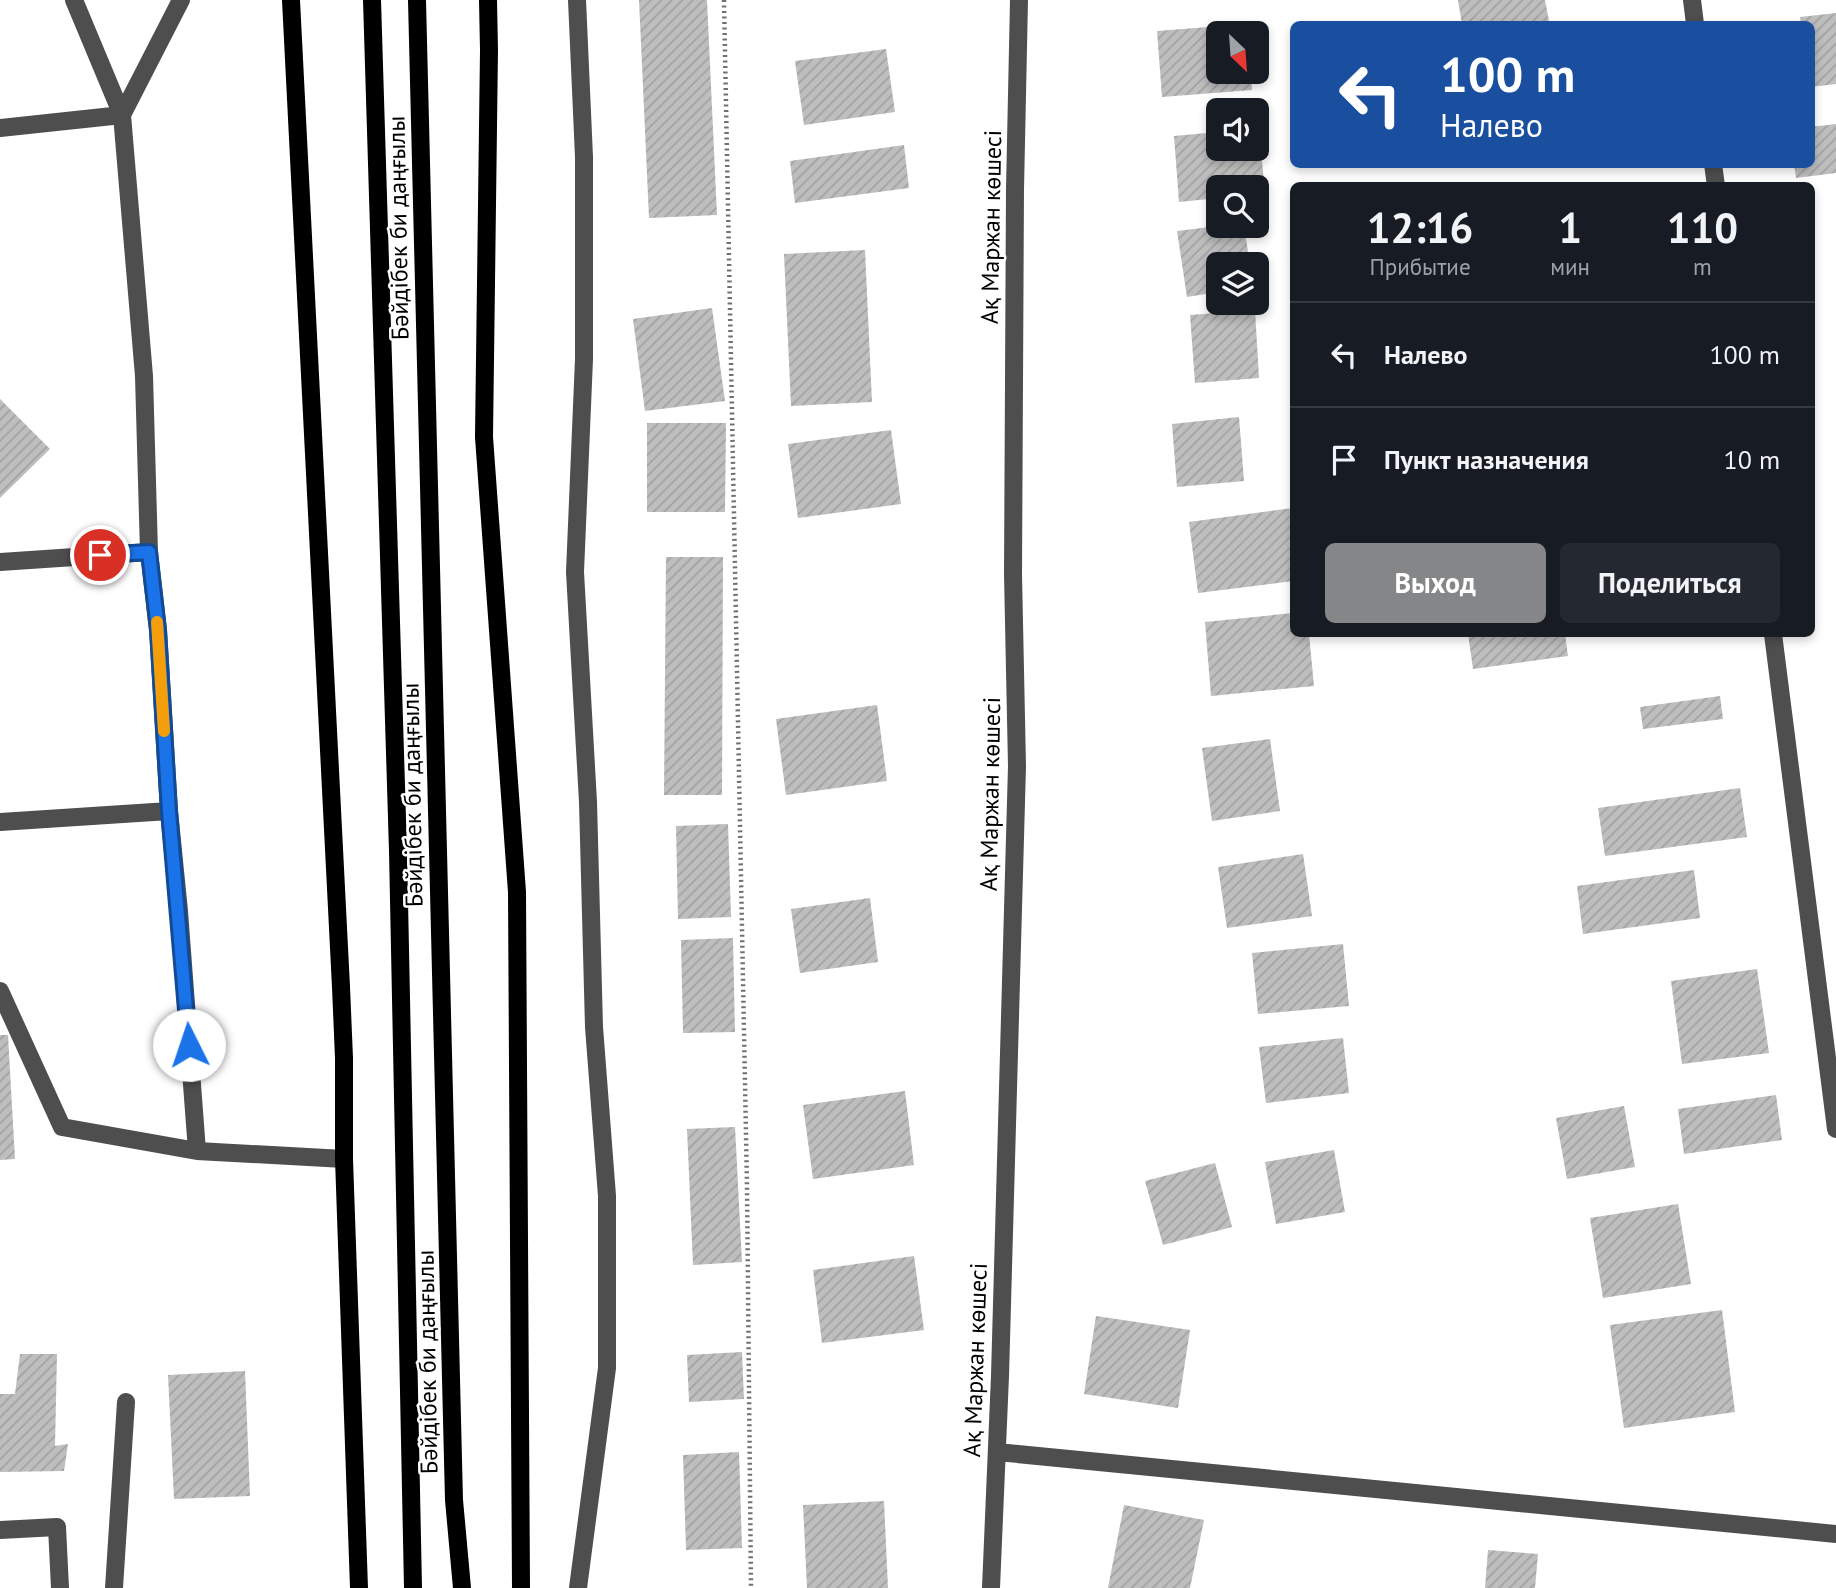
<!DOCTYPE html>
<html lang="ru">
<meta charset="utf-8">
<style>
body{margin:0;font-family:"PT Sans",sans-serif;background:#242831;color:#f1f3f6;height:100vh;display:flex;flex-direction:column;font-size:26px;white-space:nowrap}
*{box-sizing:border-box;margin:0}
p{font-size:23px;color:#9ea1a6}
.icon{flex:none;width:38px;height:38px;fill:none;stroke:currentColor;stroke-width:2;stroke-linecap:round;stroke-linejoin:round}
.map{position:relative;flex:1;overflow:hidden}
.panel{position:absolute;left:1290px;top:182px;width:525px;height:455px;display:flex;flex-direction:column;background:#171b24;border-radius:10px;box-shadow:0 4px 10px #0003}
.panel>*{flex:none}
.banner{position:absolute;left:1290px;top:21px;width:525px;height:147px;border-radius:10px;box-shadow:0 4px 10px #0003;background:#1a4fa0;color:#fff;overflow:hidden}
.needle{width:46px;rotate:155deg}
.controls{position:absolute;left:1206px;top:21px;display:grid;gap:14px}
.controls a{display:grid;place-items:center;width:63px;height:63px;border-radius:10px;background:#171b24;box-shadow:0 4px 10px #0003;font-size:35px}
.pin{position:absolute;display:grid;place-items:center;width:60px;height:60px;color:#fff;margin:-30px;border:4px solid #fff;border-radius:50%;box-shadow:0 2px 7px #0007}
.me{position:absolute;width:77px;margin:-38px;rotate:356deg;stroke-linejoin:round;filter:drop-shadow(0 0 5px #0008)}
.turn{display:flex;align-items:center;gap:24px;height:147px;padding:0 35px;font-size:32px}
.turn .icon{width:91px;height:91px;stroke-width:2.5}
.turn b{display:block;font-size:49px;line-height:60px}
.eta{display:flex;justify-content:space-evenly;align-items:center;height:119px;text-align:center}
.eta b{font-size:42px;font-weight:800;line-height:49px}
.cta{display:flex;gap:14px;margin-top:auto;padding:14px 35px}
.cta a{flex:1;height:80px;border-radius:10px;background:#858687;color:#fff;font-size:28px;font-weight:800;line-height:80px;text-align:center}
.cta a+a{background:#242831;color:#f1f3f6}
ul{padding:0;list-style:none}
li{display:flex;align-items:center;gap:21px;height:105px;padding:0 35px;border-top:2px solid #363941}
li div{flex:1}
li b{display:block;font-size:26px}
li em{font-style:normal}
.map>svg:first-child{display:block}
</style>
<div class="map">
<svg width="1836" height="1588" viewBox="0 0 1836 1588">
<defs>
<pattern id="building-hatch" width="6" height="6" patternUnits="userSpaceOnUse" patternTransform="scale(1.75)"><rect width="6" height="6" fill="#bebebe"/><path d="M-1 1l2-2M0 6l6-6M5 7l2-2" fill="none" stroke="#a2a2a2"/></pattern>
</defs>
<rect width="100%" height="100%" fill="#fff"/>
<path fill="url(#building-hatch)" d="M639 0H707L717 215 649 218Z
M1458 0H1545L1549 21 1532 24H1462Z
M1836 13V84L1811 87V24H1801L1800 17Z
M1247 24V33H1218V72H1251L1252 90 1162 97 1157 31Z
M886 49 895 112 804 125 795 61Z
M1836 124V173L1796 178 1794 164H1811V127Z
M1259 128 1265 194 1256 195V187H1218V198L1179 202 1174 136 1218 132V149H1256V129Z
M904 145 909 188 795 203 790 161Z
M1218 226H1244L1250 264H1218V292L1187 297 1177 231Z
M865 250 872 402 791 406 784 254Z
M712 308 725 401 645 411 633 319Z
M1255 310 1259 378 1195 383 1190 315Z
M0 399 50 449 0 498Z
M1239 417 1244 481 1177 487 1172 424Z
M647 423H726L725 512H647Z
M891 430 901 504 798 518 788 444Z
M1293 508V581L1198 593 1189 522Z
M666 557H723L722 795H664Z
M1293 613V634H1309L1314 686 1211 696 1205 622Z
M1468 634H1565L1568 656 1473 669Z
M1720 696 1723 719 1643 729 1640 707Z
M877 705 887 781 786 795 776 719Z
M1270 739 1280 811 1212 821 1202 748Z
M1740 788 1747 837 1605 856 1598 808Z
M728 824 731 917 678 919 676 826Z
M1303 854 1312 916 1227 928 1218 867Z
M1694 870 1700 918 1583 934 1577 886Z
M870 898 878 962 800 973 791 909Z
M733 938 735 1032 683 1033 681 940Z
M1343 944 1349 1006 1258 1014 1252 953Z
M1757 969 1769 1053 1682 1064 1671 981Z
M0 1035H8L15 1159 0 1160Z
M1343 1038 1349 1093 1266 1103 1259 1047Z
M905 1091 914 1165 813 1179 803 1105Z
M1776 1095 1782 1140 1684 1154 1678 1109Z
M1624 1106 1635 1167 1567 1179 1556 1118Z
M735 1127 742 1262 693 1265 687 1129Z
M1334 1150 1345 1212 1276 1224 1265 1162Z
M1215 1163 1232 1227 1163 1245 1145 1181Z
M1678 1204 1691 1284 1603 1298 1590 1218Z
M914 1256 924 1330 822 1343 813 1270Z
M1722 1310 1735 1412 1624 1428 1610 1325Z
M1096 1316 1190 1330 1178 1408 1084 1394Z
M742 1352 744 1399 689 1402 687 1355Z
M20 1354H57L55 1446 68 1444 64 1471 0 1472V1394H15Z
M245 1371 250 1496 174 1499 168 1375Z
M739 1452 742 1548 686 1550 683 1455Z
M884 1501 888 1588H807L803 1505Z
M1124 1505 1204 1520 1190 1588H1108Z
M1488 1550 1538 1554 1535 1588H1485Z"/>
<g fill="none" stroke-linecap="round" stroke-linejoin="round">
<path stroke="#707070" stroke-width="4.5" stroke-dasharray="2 3.5" stroke-linecap="butt" d="M724 0 747 1186 751 1588"/>
<path stroke="#4e4e4e" stroke-width="18" d="M74 0 122 115 144 376 149 552 158 630 169 811 179 911 197 1151
M577 0 584 157V359L575 572 588 802 594 1027 607 1196V1368L578 1588
M1692 0 1695 24
M0 128 122 115 181 0
M1713 164 1716 186
M0 562 149 552
M1773 634 1836 1129
M0 822 169 811
M0 991 62 1127 197 1151 344 1159
M997 1452 1836 1534
M0 1530 57 1527 60 1588
M114 1588 126 1402
M991 1588 1000 1376 1017 766 1013 574 1015 189 1019 0"/>
<path stroke="#000" stroke-width="18" d="M291 0 341 987 344 1058V1159L359 1588
M372 0 398 851 413 1588
M417 0 454 1500 462 1588
M488 0 489 50 484 437 517 892 521 1588"/>
</g>
<g fill="none" stroke-linecap="round" stroke-linejoin="round">
<g stroke="#114b97" stroke-width="18">
<path id="route" d="M100 555 149 552 158 630 169 811 189 1045"/>
</g>
<use href="#route" stroke="#1a73e8" stroke-width="12"/>
<path stroke="#f59e0b" stroke-width="12" d="M157 622 164 731"/>
</g>
<g text-anchor="middle" dominant-baseline="central" stroke-width="5" stroke-linejoin="round" paint-order="stroke">
<g font-size="24" fill="#000" stroke="#fff">
<text transform="translate(991 227) rotate(-89)">Ақ Маржан көшесі</text>
<text transform="translate(398 228) rotate(-91)">Бәйдібек би даңғылы</text>
<text transform="translate(990 794) rotate(-89)">Ақ Маржан көшесі</text>
<text transform="translate(412 795) rotate(-91)">Бәйдібек би даңғылы</text>
<text transform="translate(975 1360) rotate(-88)">Ақ Маржан көшесі</text>
<text transform="translate(427 1362) rotate(-91)">Бәйдібек би даңғылы</text>
</g>
</g>
</svg>
<div class="controls">
<a><svg class="needle" viewBox="-14 -14 28 28"><path d="M0-13l5 13h-10z" fill="#e53935"/><path d="M0 13l5-13h-10z" fill="#9ea1a6"/></svg></a>
<a><svg class="icon" aria-label="sound" viewBox="0 0 24 24"><path d="M4 9h4l5-4v14l-5-4H4zM17 9q2 3 0 6"/></svg></a>
<a><svg class="icon" aria-label="search" viewBox="0 0 24 24"><circle cx="10" cy="10" r="6"/><path d="M15 15l6 6"/></svg></a>
<a><svg class="icon" aria-label="layers" viewBox="0 0 24 24"><path d="M12 4l9 5-9 5-9-5zM3 14l9 5 9-5"/></svg></a>
</div>
<div class="pin" style="left:100px;top:555px;background:#d93025"><svg class="icon" aria-label="arrive" viewBox="0 0 24 24"><path d="M6 21V4h12l-3 4 3 4H6"/></svg></div>
<svg class="me" style="left:189px;top:1045px" viewBox="-20 -20 40 40"><circle r="19" fill="#fff"/><path d="M0-13L10 11 0 6-10 11z" fill="#1a73e8"/></svg>
<div class="banner">
<div class="turn"><svg class="icon" aria-label="left" viewBox="0 0 24 24"><path d="M17 20v-9H6M10 6l-5 5 5 5"/></svg><div><b>100 m</b>Налево</div></div>
</div>
<section class="panel">
<div class="eta">
<div><b>12:16</b><p>Прибытие</p></div>
<div><b>1</b><p>мин</p></div>
<div><b>110</b><p>m</p></div>
</div>
<ul>
<li><svg class="icon" aria-label="left" viewBox="0 0 24 24"><path d="M17 20v-9H6M10 6l-5 5 5 5"/></svg><div><b>Налево</b></div><em>100 m</em></li>
<li><svg class="icon" aria-label="arrive" viewBox="0 0 24 24"><path d="M6 21V4h12l-3 4 3 4H6"/></svg><div><b>Пункт назначения</b></div><em>10 m</em></li>
</ul>
<div class="cta"><a>Выход</a><a>Поделиться</a></div>
</section>
</div>
